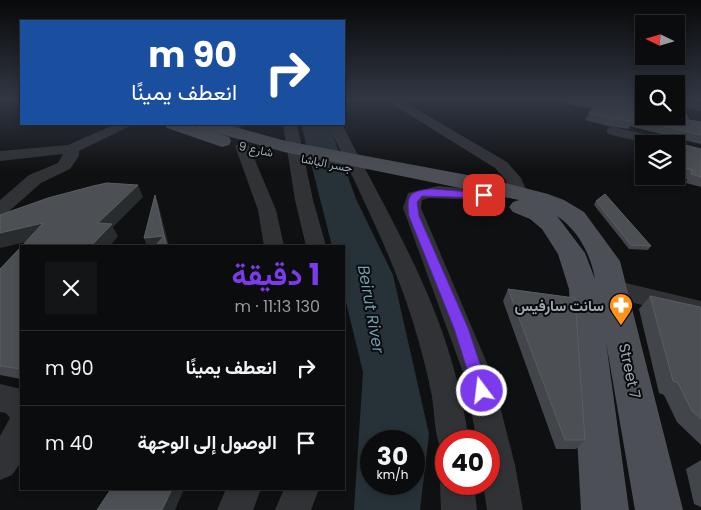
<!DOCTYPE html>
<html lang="ar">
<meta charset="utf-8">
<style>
body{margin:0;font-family:Poppins,Vazirmatn,sans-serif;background:#141516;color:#f1f3f6;direction:rtl;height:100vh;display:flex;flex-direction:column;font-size:19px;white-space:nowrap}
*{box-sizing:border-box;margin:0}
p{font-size:16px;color:#9a9b9d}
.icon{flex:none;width:28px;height:28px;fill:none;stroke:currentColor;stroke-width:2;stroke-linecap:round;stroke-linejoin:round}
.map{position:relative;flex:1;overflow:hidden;direction:ltr}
.side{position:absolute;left:20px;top:245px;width:325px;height:245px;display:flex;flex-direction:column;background:#0b0c0d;border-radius:0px;box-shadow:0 2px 8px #0003,0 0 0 1px #2b2c2e;direction:rtl}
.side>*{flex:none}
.top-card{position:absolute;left:20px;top:20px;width:325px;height:105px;border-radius:0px;box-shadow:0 2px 8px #0003,0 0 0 1px #2b2c2e;direction:rtl;background:#1a4fa0;color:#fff;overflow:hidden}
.needle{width:32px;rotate:275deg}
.controls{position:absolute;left:635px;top:15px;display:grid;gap:10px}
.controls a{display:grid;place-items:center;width:50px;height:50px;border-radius:0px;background:#0b0c0d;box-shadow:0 2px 8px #0003,0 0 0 1px #2b2c2e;font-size:25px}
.speed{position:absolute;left:360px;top:430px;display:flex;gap:10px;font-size:25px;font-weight:700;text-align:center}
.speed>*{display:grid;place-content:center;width:65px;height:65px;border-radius:50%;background:#0b0c0d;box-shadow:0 2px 8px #0003,0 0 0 1px #2b2c2e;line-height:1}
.speed small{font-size:12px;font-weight:400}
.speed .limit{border:8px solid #d22;background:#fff;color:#111}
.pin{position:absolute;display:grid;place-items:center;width:42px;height:42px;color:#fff;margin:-21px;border-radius:10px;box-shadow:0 2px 8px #0006}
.me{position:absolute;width:55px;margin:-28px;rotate:345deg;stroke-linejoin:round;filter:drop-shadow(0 0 4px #0008)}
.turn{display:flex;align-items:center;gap:18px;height:105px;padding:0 25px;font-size:22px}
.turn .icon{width:65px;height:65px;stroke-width:2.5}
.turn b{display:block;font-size:35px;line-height:42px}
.round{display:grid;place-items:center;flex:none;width:52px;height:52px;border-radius:0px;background:#141516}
.head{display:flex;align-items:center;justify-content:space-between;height:85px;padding:0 25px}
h1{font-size:30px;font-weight:700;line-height:38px;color:#7c3aed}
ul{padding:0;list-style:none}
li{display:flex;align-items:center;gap:15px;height:75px;padding:0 25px;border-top:1px solid #2b2c2e}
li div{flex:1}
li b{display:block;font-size:19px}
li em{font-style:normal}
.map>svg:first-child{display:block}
</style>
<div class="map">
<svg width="701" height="510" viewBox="0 0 701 510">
<rect width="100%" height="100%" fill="#0f1011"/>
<path fill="#273238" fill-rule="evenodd" d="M301 124H329L356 199 393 275 429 434 420 510H354L363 372 344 294V246H332ZM371 441H414V484H371Z"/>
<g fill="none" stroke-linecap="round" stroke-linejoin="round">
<path fill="#303236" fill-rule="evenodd" d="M384 99H399L507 162 521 178 527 192 524 196H512L505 179 495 168Z
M676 99 701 103V111L676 107Z
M116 124H134L79 151V156L70 169 41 183 7 213 0 215V200L29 175 58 163 63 154 0 161V151L68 145Z
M228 124H246L228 134H218L216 131Z
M283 124H297L313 200 326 246H306L295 200Z
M328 124H342C380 200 427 276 451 359 459 386 465 413 469 441H446V454L442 452C434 434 435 416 432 397 427 370 420 345 412 319 391 252 357 188 328 124Z
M613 127 674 141 676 144H649L608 134 606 131 608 128Z
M242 142 249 146 276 210 284 246H264L258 210 235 146Z
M438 186 483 190 489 191 492 195 489 199 483 200 429 198 422 200 421 208 492 375 515 465 523 510H487L483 484H489V441H477L464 375 403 208 408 193Z
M613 280 701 301V321L605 295 601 289 605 283Z
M0 384 21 389V462L12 475 0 480V436L10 418 6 413 0 412Z
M446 471V484H474L477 510H441L440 484Z
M226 489H261L253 510H217Z
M284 489H319L311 510H275Z"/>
<path fill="#4c4f55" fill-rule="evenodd" d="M164 124H189L198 127 196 124H224L286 141 494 180 548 194 564 200 584 212 620 261 683 510H635L606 342 629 510H581L569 289 558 254 542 229 530 219 513 212 509 207 513 202 519 200 284 152 213 132 229 137 231 141 229 145 222 147 167 128ZM557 216C578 230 591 255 595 279L585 253Z"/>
</g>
<path fill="#424549" d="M547 99H644L689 120 701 122V144L679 139 681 144 701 149V187L686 183 687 179 679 177 678 173 681 164H676V144H673L677 138 630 126 629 129 608 126 585 120 589 113 593 108 576 106Z
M682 99H701V102Z
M596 201 651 246 648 250 629 249 594 205Z
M21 247V379L0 375V269Z
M508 289 585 440 576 449H556L503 301Z
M650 296 701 310V445L677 422 664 395 659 393 639 309Z
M701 460V507L694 504 686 469Z"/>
<path fill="#292c2e" d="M686 156 681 164H676L677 157Z
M138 185 143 197 113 227 118 236 110 246H91L98 223Z
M155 195 158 203 169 246H167L166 244 147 246 144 238Z
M43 223 52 236 0 248V233Z
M172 489H184L175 510H162Z"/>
<path fill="#4c5054" stroke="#595e63" d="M581 99H644V116H676V99H679L689 120 701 122V135L634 119 633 121 611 119 589 113 599 101Z
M677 138H679L681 144 701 149V177L691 174 692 170 685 168 684 165 686 156 677 157 678 152 676 151V144H675Z
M107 183 138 185 98 223 112 224 91 246H22L43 223 0 233V215L48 198 93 186Z
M605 194 651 246 631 245 596 201Z
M155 195 164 235 167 246H155L164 236 144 238Z
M21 247V369L0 366V269Z
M508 289 575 298 585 440H565Z
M650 296 700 307 701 310V419L692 411 678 383 673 381Z
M111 489H172L162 510H97Z"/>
<linearGradient id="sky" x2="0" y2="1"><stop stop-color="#080909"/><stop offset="0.58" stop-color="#313743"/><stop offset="1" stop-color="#313743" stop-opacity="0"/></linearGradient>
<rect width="701" height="171" fill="url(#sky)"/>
<path fill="#7c3aed" stroke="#51269a" d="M432 189 484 193 488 195 484 198 422 196 417 202 419 216 468 328 489 391 487 396 482 399 476 396 474 391 454 328 409 216C406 194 410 191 432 189Z"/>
<defs>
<g id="pharmacy-pin" transform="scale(1.25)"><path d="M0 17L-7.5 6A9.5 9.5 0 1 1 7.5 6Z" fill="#ff9219" stroke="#0a0b0c"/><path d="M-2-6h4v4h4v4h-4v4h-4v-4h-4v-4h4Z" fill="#fff"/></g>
</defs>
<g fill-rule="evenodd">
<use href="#pharmacy-pin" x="621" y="305"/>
</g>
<g text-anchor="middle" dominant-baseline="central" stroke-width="4" stroke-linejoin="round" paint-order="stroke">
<g font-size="12" fill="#9fa8b3" stroke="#0a0b0c">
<text transform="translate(256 149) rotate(12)">شارع 9</text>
<text transform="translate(327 163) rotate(11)">جسر الباشا</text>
</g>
<g font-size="15" font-weight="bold" fill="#9fa8b3" stroke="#0a0b0c" text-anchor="end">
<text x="604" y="305">سانت سارفيس</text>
</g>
<g font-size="15" fill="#9fa8b3" stroke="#0a0b0c">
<text transform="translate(630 371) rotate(78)">Street 7</text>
</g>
<g font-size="16" font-style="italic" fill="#729db2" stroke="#0a0b0c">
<text transform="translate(371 309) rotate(80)">Beirut River</text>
</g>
</g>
</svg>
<div class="controls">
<a><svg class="needle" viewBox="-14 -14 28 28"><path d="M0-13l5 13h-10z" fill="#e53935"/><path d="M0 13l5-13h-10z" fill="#9a9b9d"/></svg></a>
<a><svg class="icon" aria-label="search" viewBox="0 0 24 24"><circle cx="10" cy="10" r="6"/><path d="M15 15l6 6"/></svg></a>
<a><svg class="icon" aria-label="layers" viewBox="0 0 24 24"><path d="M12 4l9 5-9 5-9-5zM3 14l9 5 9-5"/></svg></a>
</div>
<div class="speed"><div>30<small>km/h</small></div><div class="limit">40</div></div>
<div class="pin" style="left:484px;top:195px;background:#d93025"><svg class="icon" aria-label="arrive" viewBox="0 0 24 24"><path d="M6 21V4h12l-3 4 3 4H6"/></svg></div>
<svg class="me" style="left:482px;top:391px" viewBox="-20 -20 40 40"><circle r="17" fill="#7c3aed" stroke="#fff" stroke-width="3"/><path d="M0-11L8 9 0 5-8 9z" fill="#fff"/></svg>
<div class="top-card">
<div class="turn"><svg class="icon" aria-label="right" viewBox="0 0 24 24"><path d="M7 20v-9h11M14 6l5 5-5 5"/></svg><div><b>90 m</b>انعطف يمينًا</div></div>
</div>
<section class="side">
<div class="head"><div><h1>1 دقيقة</h1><p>130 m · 11:13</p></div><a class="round"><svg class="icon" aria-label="close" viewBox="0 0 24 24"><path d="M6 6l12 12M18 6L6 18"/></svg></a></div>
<ul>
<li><svg class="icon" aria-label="right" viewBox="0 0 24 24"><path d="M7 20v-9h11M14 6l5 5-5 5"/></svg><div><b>انعطف يمينًا</b></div><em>90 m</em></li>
<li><svg class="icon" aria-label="arrive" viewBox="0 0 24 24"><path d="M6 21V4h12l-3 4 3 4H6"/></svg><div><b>الوصول إلى الوجهة</b></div><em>40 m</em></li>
</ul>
</section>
</div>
